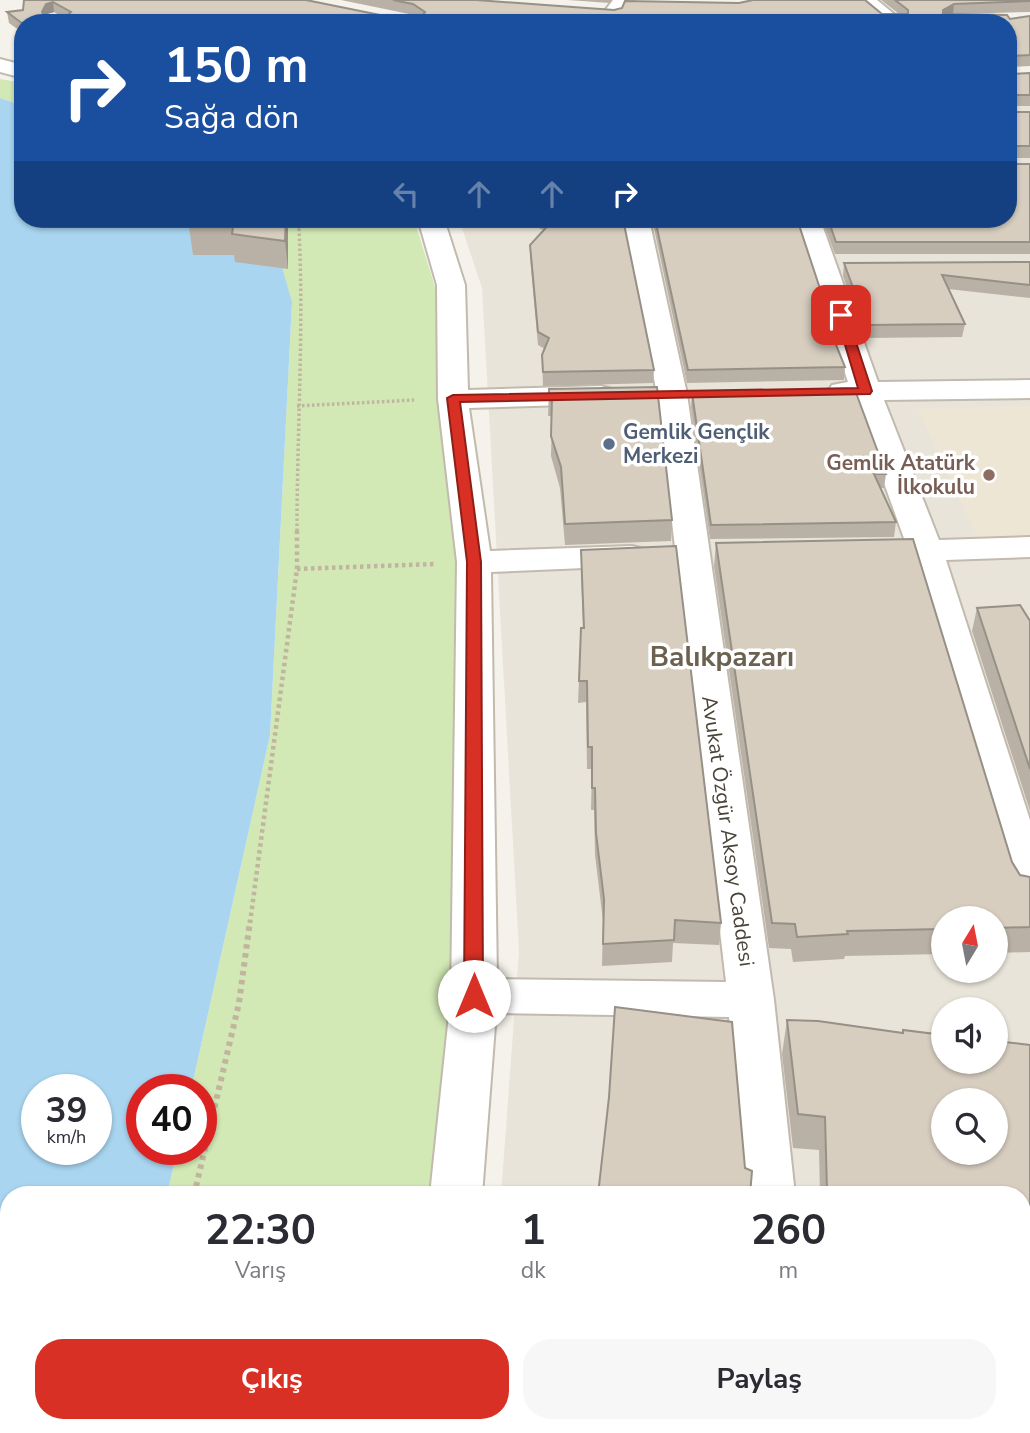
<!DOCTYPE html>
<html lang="tr">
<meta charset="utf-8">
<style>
body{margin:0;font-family:"Nunito Sans",sans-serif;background:#f7f7f7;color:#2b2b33;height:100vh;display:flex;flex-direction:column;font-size:26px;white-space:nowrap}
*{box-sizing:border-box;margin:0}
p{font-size:23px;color:#7c7c81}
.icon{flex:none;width:38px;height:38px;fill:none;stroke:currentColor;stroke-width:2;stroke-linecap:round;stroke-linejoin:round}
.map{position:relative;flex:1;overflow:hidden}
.side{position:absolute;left:0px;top:1186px;width:1031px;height:247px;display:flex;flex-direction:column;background:#fff;border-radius:28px 28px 0 0;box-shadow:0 2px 5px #0004}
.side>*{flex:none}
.guide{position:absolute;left:14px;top:14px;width:1003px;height:214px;border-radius:28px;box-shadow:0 2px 5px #0004;background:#1a4fa0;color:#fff;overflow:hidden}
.needle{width:46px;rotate:10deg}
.tools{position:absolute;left:931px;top:906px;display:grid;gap:14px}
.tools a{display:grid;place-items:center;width:77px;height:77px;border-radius:50%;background:#fff;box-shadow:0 2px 5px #0004;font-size:35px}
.speed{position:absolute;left:21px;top:1074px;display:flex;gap:14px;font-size:35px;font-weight:700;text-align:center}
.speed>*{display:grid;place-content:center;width:91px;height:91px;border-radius:50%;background:#fff;box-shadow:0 2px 5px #0004;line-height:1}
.speed small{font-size:18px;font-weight:400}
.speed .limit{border:10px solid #d22;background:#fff;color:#111}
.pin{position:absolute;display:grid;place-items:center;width:60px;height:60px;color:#fff;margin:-30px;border-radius:14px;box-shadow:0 4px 10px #0006}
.me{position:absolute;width:77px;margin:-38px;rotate:0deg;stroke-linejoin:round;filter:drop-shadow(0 0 5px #0008)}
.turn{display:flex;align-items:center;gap:24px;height:147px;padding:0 35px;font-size:32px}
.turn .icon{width:91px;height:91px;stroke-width:2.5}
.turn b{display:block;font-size:49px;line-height:60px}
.lanes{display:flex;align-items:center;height:66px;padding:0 35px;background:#0003;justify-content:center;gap:35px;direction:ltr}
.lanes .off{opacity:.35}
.eta{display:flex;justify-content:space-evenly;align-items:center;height:119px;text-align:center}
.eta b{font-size:42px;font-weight:700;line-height:49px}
.primary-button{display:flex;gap:14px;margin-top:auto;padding:14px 35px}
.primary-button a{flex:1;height:80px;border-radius:28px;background:#d93025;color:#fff;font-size:28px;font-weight:700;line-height:80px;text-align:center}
.primary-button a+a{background:#f7f7f7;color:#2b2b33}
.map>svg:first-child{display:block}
</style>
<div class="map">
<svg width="1030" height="1433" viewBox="0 0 1030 1433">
<rect width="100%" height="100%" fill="#f5f2eb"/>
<path fill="#e9e4d9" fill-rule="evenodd" d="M1030 80V1433H483L484 1424H1022V1195H501L519 951 482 288 459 219H1008V81ZM943 919H996V971H943ZM943 1010H996V1062H943ZM943 1101H996V1153H943Z"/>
<path fill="#eee6d5" d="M1030 406V542L980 543 918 409Z"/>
<path fill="#d2e8b5" d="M0 79 23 83V106L0 98Z
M203 219H414L437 294 455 512 478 942 439 1195H167L177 1150H201V1090H191L270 735 292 302 202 249Z
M116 1424 403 1425 401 1433H114Z"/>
<path fill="#a9d5f0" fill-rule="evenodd" d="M0 98 23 106V219H203L202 249 281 264 292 302 270 735 191 1090H142V1150H177L167 1195H9V1424L116 1425 114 1433H0ZM37 1090H96V1150H37Z"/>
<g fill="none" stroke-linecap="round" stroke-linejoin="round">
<g stroke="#c1baad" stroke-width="4">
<path id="minor" d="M613 0H633L624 12V23H604V12Z
M854 0H877L905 23H882Z
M0 59 23 65V78L0 72Z
M418 219H444L465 285 468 390 601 386 612 389 616 395 612 401 601 404 469 408 490 551 632 546 644 549 649 556 644 563 632 566 491 572 497 979 726 982 657 394 623 219H649L687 394 774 1000 795 1195H744L729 1017 496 1013 482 1195H430L451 996 457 562 438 399 437 285Z
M794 219H820L878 382 1030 380V398L884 400 939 540 1030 537V557L946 560 1030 820V901L1015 897 1009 886 912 561 891 558 886 551 891 544 905 541 854 400 832 397 828 391 832 385 848 382Z
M1022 1376 1030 1377V1429L1013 1424H1022Z
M404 1424H461V1433H403Z"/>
</g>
<path stroke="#c2b59f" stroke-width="2.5" stroke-dasharray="2 2" stroke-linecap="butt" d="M298 219 299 231"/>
<path stroke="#c2b59f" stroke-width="3.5" stroke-dasharray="2.5 2.5" stroke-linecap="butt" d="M297 406 414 400
M297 531C297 431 304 330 299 229"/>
<path stroke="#c2b59f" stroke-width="4.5" stroke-dasharray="3.5 3.5" stroke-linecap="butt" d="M297 569 434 564
M250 923 297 569V529"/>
<path stroke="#c2b59f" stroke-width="6" stroke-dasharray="4.5 4.5" stroke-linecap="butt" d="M194 1195 239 1003 250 921
M139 1433 141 1424"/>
<use href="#minor" fill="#fff" fill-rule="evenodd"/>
</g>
<path fill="#b9b1a5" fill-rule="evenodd" d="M24 0 380 15H414L341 0H476L614 10 882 14H899L881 0H1030V12L955 14 1010 19 1030 16V66L1008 67V74L1030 73V106H1008V112H1030V158H1008V164H1030V254H835L822 219H1008V23H23V33L9 23 7 12 23 10ZM54 12 59 15H47V14Z
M568 0H612L610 3Z
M191 219H288V269L235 262 234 255H193L189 227Z
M524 219H623L654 370 653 383 543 386 542 355 545 349 538 345 530 257V245L544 230 524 223Z
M652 219H797L832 325 831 333 845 367 844 380 687 383Z
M1030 262V298L948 289 965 324 962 337 865 338 843 276 844 263Z
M549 389 672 520 671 541 565 545 560 488 551 456 552 416H548Z
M692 393 886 474 884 488H880L896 522 894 537 710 539 691 407Z
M716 543 1012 862 1020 875 1030 877V952L996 953V919H943V954L845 956 844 959 793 962 791 949 769 948 714 566Z
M581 550 721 923 719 945 673 943 672 962 602 966 603 921 595 855 594 810H591L592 769H587L586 702 578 703 581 628H583L581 571Z
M977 608 1030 621V811L972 631Z
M787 1020 903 1033V1030L1030 1045V1242L1022 1241V1195H820L819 1150 793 1148 782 1054Z
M575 1424H983L982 1433H574Z
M1010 1424H1022L1030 1433H1008Z"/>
<path fill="#969086" d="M53 2 54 12 47 14 44 22 42 12 46 4Z
M954 4 953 14 942 21 943 10Z
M286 219H288V269L285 241Z"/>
<path fill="#d7cec0" stroke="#969086" stroke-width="2" fill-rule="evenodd" d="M24 0H306L380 15H423L425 12 413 4 393 0H476L614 10 622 8 625 1 739 3 753 0H865L882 14H908V10L895 0H1030V1L954 4 943 10V14L1007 15 1010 19 1030 16V55L1008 56V23H23V24L7 12 23 10ZM53 2 71 12 68 15H44L42 12 46 4Z
M1008 61V74L1030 73V95H1008V112H1030V146H1008V164H1030V242H836L828 219H1008Z
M191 219H286L285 241 232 234 233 227H189Z
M549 219H623L654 370 543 372 542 355 549 338 538 332 530 245 553 220Z
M655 219H797L832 325H828L845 367 688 370Z
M1030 262V285L942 275 965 324 867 325 844 263Z
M657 387 672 520 565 524 561 467 551 436 552 397H549V389Z
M855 390 886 474H874L896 522 711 525 692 393Z
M913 539 1012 862 1020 875 1030 877V927L996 928V919H943V929L847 931 848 934 797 937 795 924 772 923 716 543Z
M676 546 721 923 675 920 674 940 603 944 604 899 596 833 595 788H592V747H588L587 681H579L581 628H584L581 550Z
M1020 605 1030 621V769L977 608Z
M615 1007 732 1022 745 1168 752 1171 750 1195H598L609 1097Z
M787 1020 818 1021 903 1033V1030L943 1035V1062H996V1041L1030 1045V1208L1022 1207V1195H886L827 1190 825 1117 798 1114ZM943 1101H996V1153H943Z
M1022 1420H1030V1433H1013V1424H1022Z
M575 1424H760V1433H574Z
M830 1424H983L982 1433H830Z"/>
<path fill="#d93025" stroke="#8d1f18" stroke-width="2" d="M841 312 847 315 872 391 870 394 460 402 481 562 483 996 474 1004 467 1001 464 996 467 562 447 398 453 395 858 388 836 315Z"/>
<circle fill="#5c6f8a" stroke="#fff" stroke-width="2.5" cx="609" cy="444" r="7"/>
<circle fill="#8d6e63" stroke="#fff" stroke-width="2.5" cx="989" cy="475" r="7"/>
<g text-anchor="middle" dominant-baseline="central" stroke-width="7" stroke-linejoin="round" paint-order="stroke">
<g font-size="21" font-weight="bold" fill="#4e5e75" stroke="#fff" text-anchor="start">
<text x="623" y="432">Gemlik Gençlik<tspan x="623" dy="24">Merkezi</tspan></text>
</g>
<g font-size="21" font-weight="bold" fill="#785e54" stroke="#fff" text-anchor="end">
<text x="975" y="463">Gemlik Atatürk<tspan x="975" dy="24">İlkokulu</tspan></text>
</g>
<g font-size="21" fill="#4a4339" stroke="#fff">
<text transform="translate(728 831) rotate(82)">Avukat Özgür Aksoy Caddesi</text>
</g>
<g font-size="28" font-weight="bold" fill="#6c6050" stroke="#fff">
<text x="722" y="657">Balıkpazarı</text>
</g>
</g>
</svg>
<div class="tools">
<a><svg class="needle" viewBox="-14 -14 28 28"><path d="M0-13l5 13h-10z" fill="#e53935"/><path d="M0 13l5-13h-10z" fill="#7c7c81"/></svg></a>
<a><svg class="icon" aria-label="sound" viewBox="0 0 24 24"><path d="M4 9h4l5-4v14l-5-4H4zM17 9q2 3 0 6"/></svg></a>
<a><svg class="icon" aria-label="search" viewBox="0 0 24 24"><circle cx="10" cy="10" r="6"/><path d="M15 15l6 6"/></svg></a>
</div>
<div class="speed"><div>39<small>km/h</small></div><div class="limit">40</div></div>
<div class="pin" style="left:841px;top:315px;background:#d93025"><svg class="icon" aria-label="arrive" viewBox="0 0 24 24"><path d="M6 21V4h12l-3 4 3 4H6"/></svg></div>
<svg class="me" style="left:474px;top:996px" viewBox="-20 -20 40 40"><circle r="19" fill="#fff"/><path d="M0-13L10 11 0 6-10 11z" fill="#d93025"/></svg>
<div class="guide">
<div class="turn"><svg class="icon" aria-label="right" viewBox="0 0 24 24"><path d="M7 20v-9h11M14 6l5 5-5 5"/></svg><div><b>150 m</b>Sağa dön</div></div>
<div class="lanes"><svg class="icon off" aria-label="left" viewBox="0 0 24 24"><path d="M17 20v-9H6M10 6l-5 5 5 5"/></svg><svg class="icon off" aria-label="ahead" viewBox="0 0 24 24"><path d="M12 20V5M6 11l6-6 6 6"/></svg><svg class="icon off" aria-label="ahead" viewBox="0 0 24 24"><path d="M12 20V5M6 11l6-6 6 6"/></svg><svg class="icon" aria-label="right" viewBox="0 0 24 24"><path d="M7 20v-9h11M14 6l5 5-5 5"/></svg></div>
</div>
<section class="side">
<div class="eta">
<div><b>22:30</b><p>Varış</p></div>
<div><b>1</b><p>dk</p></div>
<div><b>260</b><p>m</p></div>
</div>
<div class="primary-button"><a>Çıkış</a><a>Paylaş</a></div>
</section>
</div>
